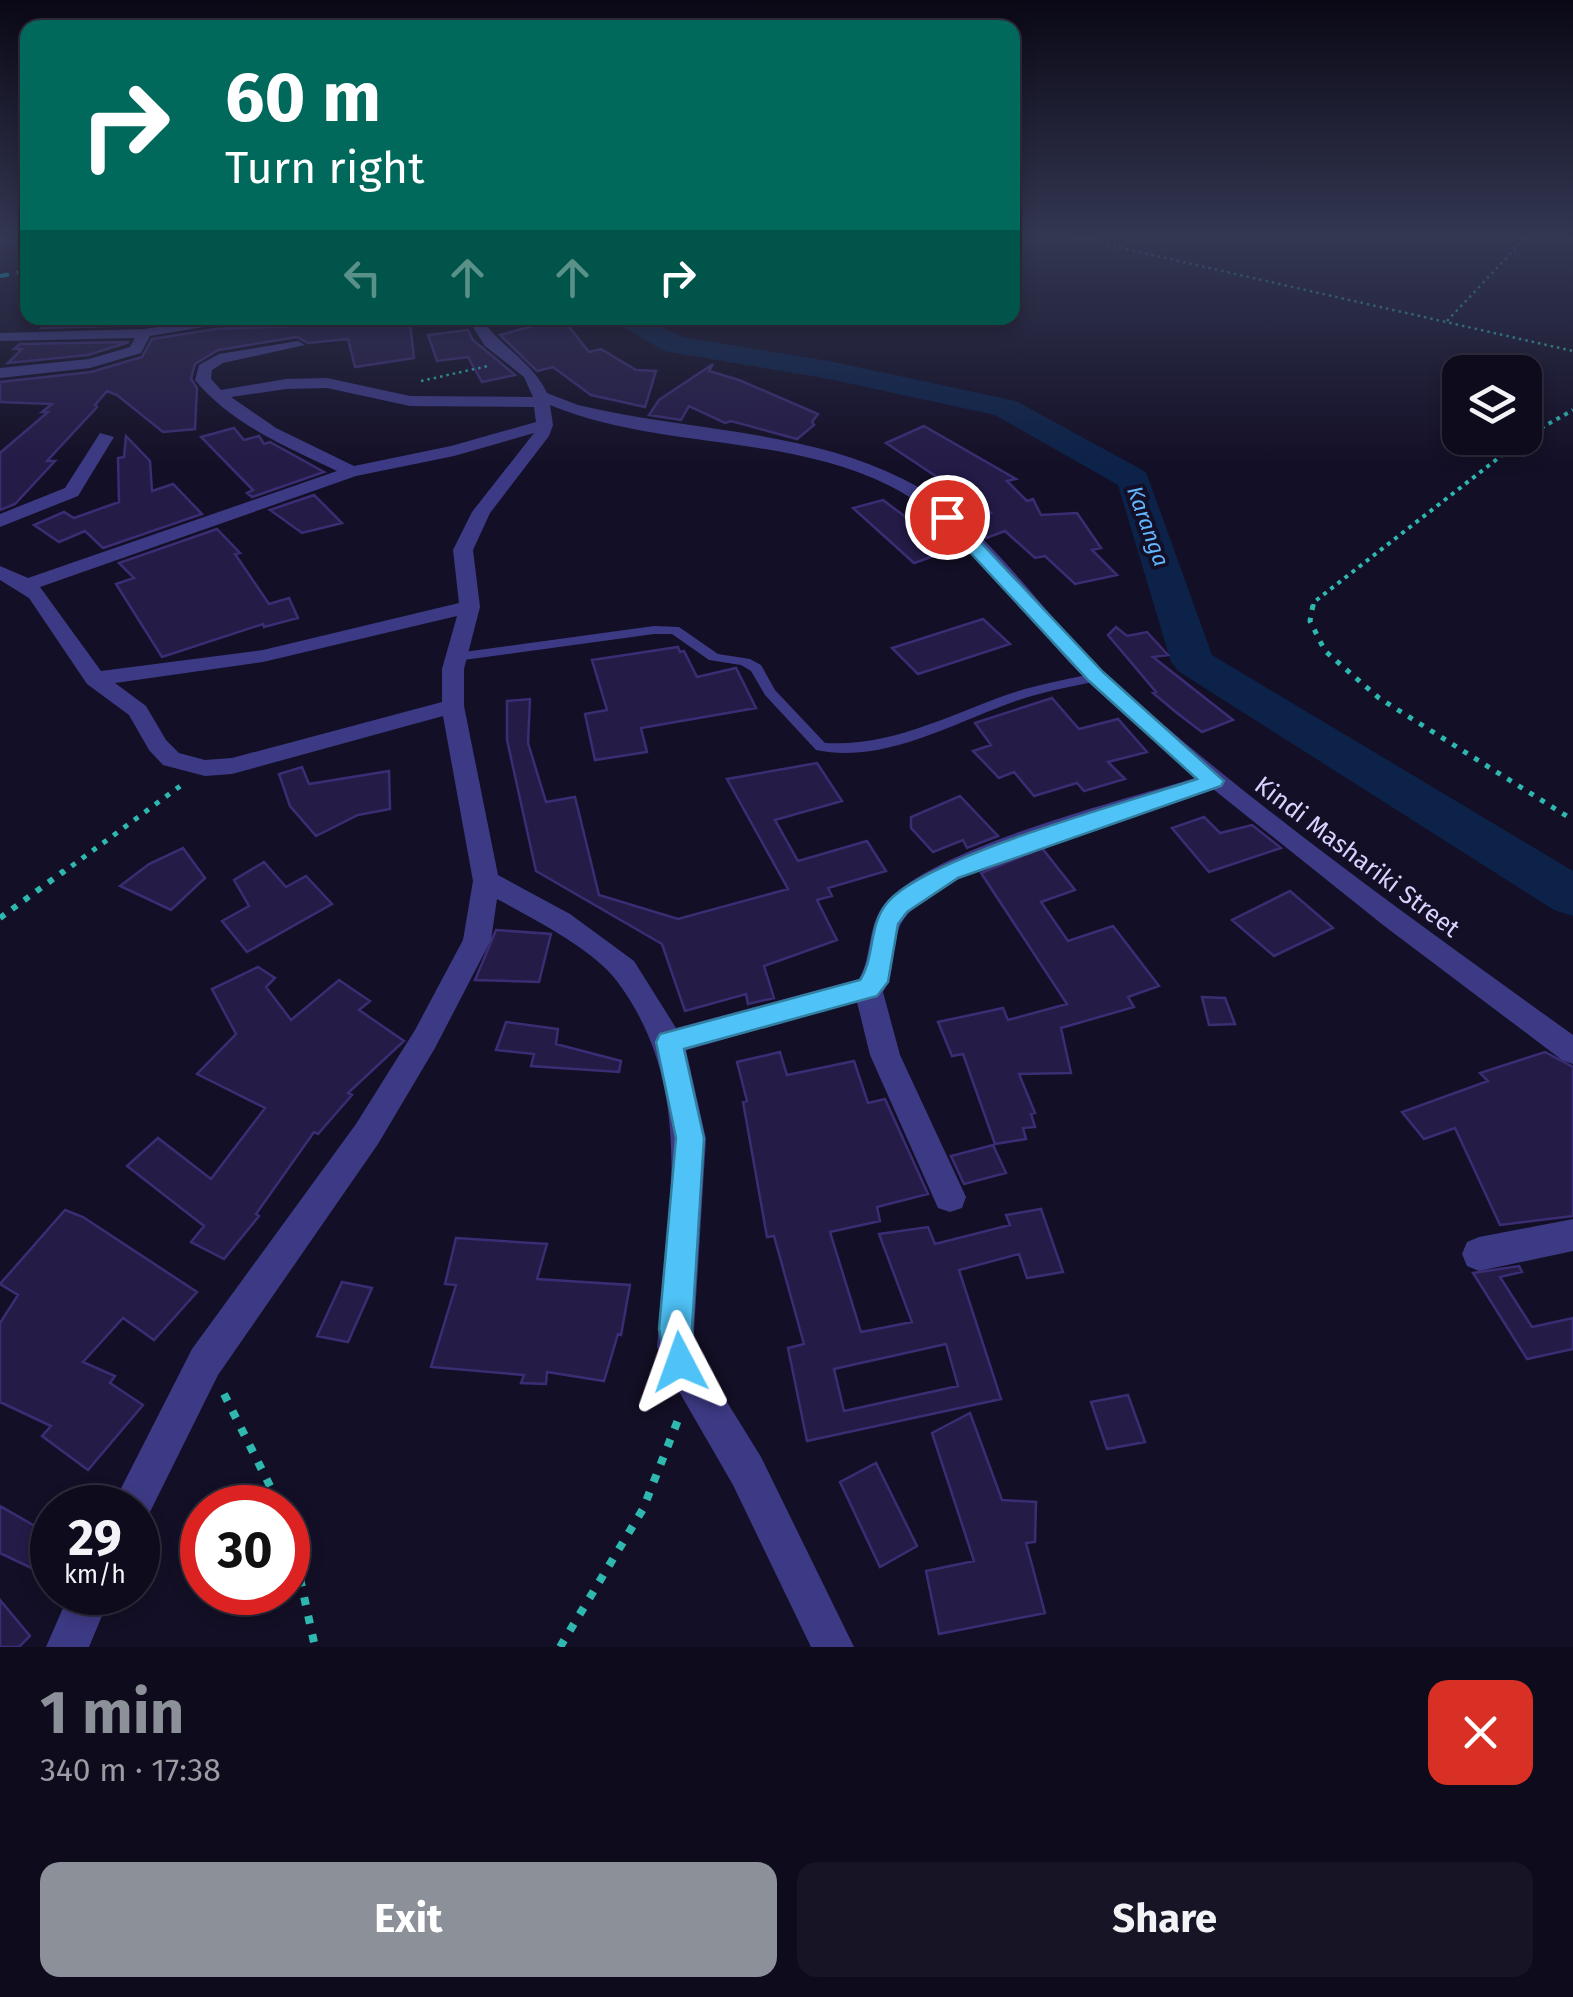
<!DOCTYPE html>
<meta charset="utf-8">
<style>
body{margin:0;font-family:"Fira Sans",sans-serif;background:#171425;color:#f1f3f6;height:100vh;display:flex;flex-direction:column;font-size:38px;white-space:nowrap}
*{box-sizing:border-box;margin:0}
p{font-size:32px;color:#9b9ba3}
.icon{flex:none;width:55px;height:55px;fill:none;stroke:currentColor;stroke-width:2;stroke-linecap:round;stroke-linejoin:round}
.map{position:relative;height:1647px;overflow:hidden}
.side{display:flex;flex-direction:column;background:#0e0b1c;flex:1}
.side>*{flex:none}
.guide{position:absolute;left:20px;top:20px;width:1000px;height:305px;border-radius:20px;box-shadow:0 5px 15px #0003,0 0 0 2px #2e2b3b;background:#00695c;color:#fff;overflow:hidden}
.buttons{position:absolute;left:1442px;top:355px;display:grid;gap:20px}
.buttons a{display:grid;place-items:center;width:100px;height:100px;border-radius:20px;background:#0e0b1c;box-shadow:0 5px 15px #0003,0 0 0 2px #2e2b3b;font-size:50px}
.speed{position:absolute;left:30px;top:1485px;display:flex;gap:20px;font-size:50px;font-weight:700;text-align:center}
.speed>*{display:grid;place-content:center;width:130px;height:130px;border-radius:50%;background:#0e0b1c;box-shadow:0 5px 15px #0003,0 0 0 2px #2e2b3b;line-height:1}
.speed small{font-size:25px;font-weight:400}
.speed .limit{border:15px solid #d22;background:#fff;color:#111}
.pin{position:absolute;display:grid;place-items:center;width:85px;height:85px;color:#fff;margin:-42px;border:5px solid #fff;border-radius:50%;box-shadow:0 2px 10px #0007}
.me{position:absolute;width:110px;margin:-55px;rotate:356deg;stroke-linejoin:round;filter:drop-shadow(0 0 8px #0008)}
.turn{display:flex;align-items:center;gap:35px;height:210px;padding:0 40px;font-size:45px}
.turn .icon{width:130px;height:130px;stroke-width:2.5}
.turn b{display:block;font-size:70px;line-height:85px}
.lanes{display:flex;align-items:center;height:95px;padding:0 40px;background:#0003;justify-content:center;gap:50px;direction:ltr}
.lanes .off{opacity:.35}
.round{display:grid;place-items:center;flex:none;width:105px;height:105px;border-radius:20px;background:#171425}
.head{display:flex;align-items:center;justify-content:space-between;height:170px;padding:0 40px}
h1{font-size:60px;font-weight:700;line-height:75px;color:#8c9099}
.action{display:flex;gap:20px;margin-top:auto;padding:20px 40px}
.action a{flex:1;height:115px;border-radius:20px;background:#8c9099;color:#fff;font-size:40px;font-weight:700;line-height:115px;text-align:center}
.action a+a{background:#171425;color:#f1f3f6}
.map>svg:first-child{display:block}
</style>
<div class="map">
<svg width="1573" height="1647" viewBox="0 0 1573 1647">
<rect width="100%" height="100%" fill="#130f26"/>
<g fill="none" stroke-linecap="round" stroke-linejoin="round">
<path fill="#0c2248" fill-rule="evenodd" d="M609 318H644L682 337 829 361 1016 401 1146 472 1212 655 1573 871V916L1554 910 1178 671 1171 662 1118 485 995 415 829 379 664 351Z"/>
</g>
<path fill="#241b47" stroke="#3b2d73" stroke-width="2.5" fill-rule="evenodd" d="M56 318H192L145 325 42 328Z
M301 318H404V323L410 322 414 358 355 367 348 339 308 343 297 337 218 350 195 364 191 379 197 388 195 429 163 432 117 395 107 391 95 405 97 407 47 461H55L15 504 0 510V453L48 412H42L52 404 0 402V382L91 372 142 357 152 339 216 329 291 326Z
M562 318 589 352 601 349 636 370 656 371 645 407 591 395 553 367 537 371 500 335Z
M468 330 473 340 515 375 482 382 468 357 437 361 428 335Z
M129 342 88 355 8 363 22 349H14L20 344Z
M713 364 709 371 739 380 818 414 812 422 814 425 797 439 731 421 725 423 689 406 681 420 649 415 659 400Z
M924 426 1016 479 1007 481 1027 501 1033 499 1041 515 1077 513 1101 548 1092 550 1117 575 1075 584 1045 556 1035 558 1005 531 986 538 969 521 991 513 886 443Z
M234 428 244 440 259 436 264 444 270 442 324 472 252 497 247 493 253 490 201 437Z
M126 436 150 461 152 491 173 484 202 514 103 548 85 531 59 542 34 525 64 512 74 518 119 502 118 458 124 457Z
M314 495 342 523 302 533 270 510Z
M883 500 907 518 926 523 937 532 945 529 963 546 914 563 853 508Z
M217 529 240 553 235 554 269 604 289 598 298 618 264 627 263 624 162 657 116 584 134 578 119 563Z
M983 619 1010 644 918 674 892 648Z
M1116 627 1127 636 1147 632 1168 655 1153 657 1233 720 1202 732 1177 713 1153 693 1156 692 1108 635Z
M678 647 680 652 684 651 697 677 736 668 756 708 641 728 647 752 595 760 585 714 607 710 592 660Z
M1052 698 1079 729 1118 719 1147 752 1108 762 1125 779 1084 791 1077 783 1034 796 1014 772 999 778 973 751 991 745 975 723Z
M530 699 528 743 546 802 575 797 599 895 678 919 788 889 727 779 817 763 842 801 775 820 798 861 867 841 886 871 828 888 832 896 817 900 837 940 764 966 774 998 748 1004 746 994 685 1011 662 944 536 871 507 740V701Z
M302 767 309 784 389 771 390 809 358 815 316 836 290 806 279 774Z
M960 796 998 836 967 848 963 840 933 852 911 828V817Z
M1204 817 1220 833 1252 825 1281 848 1209 872 1172 828Z
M183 848 205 878 171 910 120 886 149 864Z
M1042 848 1075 890 1041 902 1068 941 1113 926 1159 986 1128 997 1134 1007 1061 1028 1071 1073 1019 1074 1035 1113 1031 1114 1035 1127 1023 1128 1026 1139 995 1144 963 1054 952 1056 938 1022 1003 1008 1008 1020 1067 1004 981 873Z
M264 862 286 887 306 876 332 904 247 952 222 921 249 906 234 880Z
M1290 891 1333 928 1274 956 1232 920Z
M496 930 551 934 539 982 475 980Z
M258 967 275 978 266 987 291 1020 339 980 370 1001 359 1010 404 1041 348 1093 352 1095 318 1134 314 1132 256 1214 259 1216 224 1259 191 1242 204 1226 127 1166 158 1138 211 1179 265 1108 197 1074 236 1034 212 989Z
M1202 997 1225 998 1235 1024 1209 1025Z
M506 1022 558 1029 556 1044 621 1061 619 1072 531 1066 534 1054 496 1050Z
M780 1052 787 1075 854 1061 868 1103 885 1099 928 1194 877 1207 880 1221 830 1232 861 1332 912 1322 879 1234 928 1227 935 1244 1010 1225 1006 1215 1041 1209 1063 1272 1027 1278 1019 1254 959 1270 1001 1399 807 1441 788 1348 804 1344 774 1236 767 1237 743 1102 747 1101 737 1062ZM946 1344 958 1386 844 1411 834 1369Z
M1545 1052 1573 1067V1216L1500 1225 1455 1128 1424 1139 1402 1112 1488 1081 1480 1073Z
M993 1145 1006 1173 964 1184 951 1156Z
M65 1210 83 1217 197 1292 154 1340 123 1318 83 1362 115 1376 110 1383 143 1405 88 1470 42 1436 51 1426 0 1402V1323L18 1295 0 1284Z
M456 1238 547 1244 537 1279 630 1285 621 1335 618 1334 604 1381 547 1372 546 1384 521 1383 524 1375 431 1367 456 1285 445 1284Z
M1519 1266 1522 1272 1500 1277 1532 1327 1573 1318V1349L1527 1359 1473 1273Z
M342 1282 372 1288 348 1342 317 1336Z
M1128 1395 1145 1442 1107 1449 1091 1402Z
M970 1413 1002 1500 1036 1502 1035 1542 1026 1543 1045 1613 939 1634 926 1571 974 1561 932 1433Z
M876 1463 917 1546 880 1567 840 1482Z
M52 1502V1578L0 1553V1506L35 1526Z
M0 1600 30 1636 19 1647H0Z"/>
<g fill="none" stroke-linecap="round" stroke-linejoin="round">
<path stroke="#2fb8b0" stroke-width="2.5" stroke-dasharray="2.5 4" stroke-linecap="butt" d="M1069 236 1573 351
M1447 321 1527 236
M421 381 488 366"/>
<path stroke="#2fb8b0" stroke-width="4" stroke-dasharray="4 5" stroke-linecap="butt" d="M1525 437 1573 410
M1313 608 1314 602 1524 438"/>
<path stroke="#2fb8b0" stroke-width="5" stroke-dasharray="5 8" stroke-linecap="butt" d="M1313 605 1310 621 1325 651 1379 698 1573 820
M61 874 183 784"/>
<path stroke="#2fb8b0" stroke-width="6" stroke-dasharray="6 9" stroke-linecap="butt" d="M0 918 64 871"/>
<path stroke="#2fb8b0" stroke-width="8" stroke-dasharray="8 11" stroke-linecap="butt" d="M224 1394 281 1508
M288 1523 315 1647
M560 1647 643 1509 678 1420"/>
<path fill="#3d3a85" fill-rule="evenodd" d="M654 626 679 627 718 654 750 659 761 665 775 690 825 743C892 747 951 714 1012 693 1040 684 1068 679 1096 673L1103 677 1101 680C1076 686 1050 690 1025 698 959 719 888 765 816 750L765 695 751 671 741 665 709 660 672 634H654L456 661 450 657 456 653Z"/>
<path fill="#3d3a85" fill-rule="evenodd" d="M28 236V242L0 246V238Z
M212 318H298L291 322 216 325 150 336 141 353 90 368 0 378V368L89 359 130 347 135 338 0 341V333L145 329Z
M467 318H481C500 347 532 361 547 393L578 405C685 431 804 429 903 479 990 523 1040 614 1110 678 1255 808 1415 921 1573 1035V1064L1562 1060 1383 925 1213 789C1145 811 942 865 904 919 889 940 898 970 883 992L900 1055 966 1197 962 1208 950 1212 938 1208 870 1055 857 1002 686 1050 706 1139 693 1347 761 1457 854 1647H811L733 1485 662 1362 657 1347C667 1220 699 1089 616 980 593 949 530 917 497 899L491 940 435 1048 378 1144 218 1375 145 1522 138 1525V1508H111L192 1349 356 1124 415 1030 463 940 473 881 443 716 232 774 205 776 163 765 149 750 129 715 87 684 29 598 0 580V566L28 578 337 471C287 447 231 424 195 380L199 365 219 354 298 341 305 345 223 363 212 370 211 379 221 390 286 379 327 378 410 396 533 397 524 377 485 346ZM327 388 410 406 534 407 536 422 451 446 354 466 276 428 231 397 286 389ZM550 405C659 450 783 433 890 486 965 524 1012 600 1068 661 1108 703 1154 740 1198 777 1121 801 940 845 887 901 866 924 873 956 859 979L676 1028 634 961 570 914 498 875 464 706V669L480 607 473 550 490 513 549 436 553 425ZM534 433 472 512 453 550 459 603 263 650 101 671 40 587 356 476 454 456ZM457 616 442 669V702L232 758 205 760 179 753 166 740 146 706 115 683 263 662Z
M100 433 114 437 78 496 0 527V514L65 488Z
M1573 1219V1251L1479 1271 1467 1266 1462 1254 1467 1242 1479 1237Z
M70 1592H112L89 1647H46Z"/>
<path stroke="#00e5ff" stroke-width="4" stroke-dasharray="9 8" stroke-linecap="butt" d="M0 276 28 271"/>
</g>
<linearGradient id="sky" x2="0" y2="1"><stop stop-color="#0a0815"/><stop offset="0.51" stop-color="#333752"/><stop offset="1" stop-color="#333752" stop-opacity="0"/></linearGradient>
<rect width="1573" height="466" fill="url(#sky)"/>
<path fill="#4fc3f7" stroke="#337fa1" stroke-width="2.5" d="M947 512 953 513 1103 672 1224 781 1221 786 958 878 907 912 898 924 888 982 877 996 684 1049 704 1138 692 1329 696 1362 691 1373 680 1378 668 1373 659 1329 676 1138 656 1042 660 1034 860 980C875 958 868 926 887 903 924 857 1132 801 1197 779L1089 681 941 521 938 517Z"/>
<g text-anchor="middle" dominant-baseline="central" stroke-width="8" stroke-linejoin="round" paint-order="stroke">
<g font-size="22" font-style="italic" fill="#62b6ff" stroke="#130f26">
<text transform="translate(1148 526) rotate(70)">Karanga</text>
</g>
<g font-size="25" fill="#d9d4ff" stroke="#130f26">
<text transform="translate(1357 857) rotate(37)">Kindi Mashariki Street</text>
</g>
</g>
</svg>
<div class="buttons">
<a><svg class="icon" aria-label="layers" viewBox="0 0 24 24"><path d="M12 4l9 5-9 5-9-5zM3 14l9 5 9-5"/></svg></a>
</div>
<div class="speed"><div>29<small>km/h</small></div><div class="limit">30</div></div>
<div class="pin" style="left:947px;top:517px;background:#d93025"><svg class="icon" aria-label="arrive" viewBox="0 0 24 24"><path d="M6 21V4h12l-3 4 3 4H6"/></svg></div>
<svg class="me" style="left:680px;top:1362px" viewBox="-20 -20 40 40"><path d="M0-17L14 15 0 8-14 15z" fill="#4fc3f7" stroke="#fff" stroke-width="4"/></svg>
<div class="guide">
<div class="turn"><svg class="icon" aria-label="right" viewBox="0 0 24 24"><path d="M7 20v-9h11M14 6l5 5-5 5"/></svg><div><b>60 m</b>Turn right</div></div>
<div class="lanes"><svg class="icon off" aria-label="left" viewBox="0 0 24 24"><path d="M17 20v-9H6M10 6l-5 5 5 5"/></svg><svg class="icon off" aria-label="ahead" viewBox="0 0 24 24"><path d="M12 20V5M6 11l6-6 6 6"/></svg><svg class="icon off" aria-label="ahead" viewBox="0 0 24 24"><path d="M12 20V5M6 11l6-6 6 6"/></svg><svg class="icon" aria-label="right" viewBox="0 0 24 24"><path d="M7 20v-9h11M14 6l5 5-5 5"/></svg></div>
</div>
</div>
<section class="side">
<div class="head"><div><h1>1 min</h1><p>340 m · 17:38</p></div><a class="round" style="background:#d93025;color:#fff"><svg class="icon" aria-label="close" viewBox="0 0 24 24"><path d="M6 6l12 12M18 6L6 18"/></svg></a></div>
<div class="action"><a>Exit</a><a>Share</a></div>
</section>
